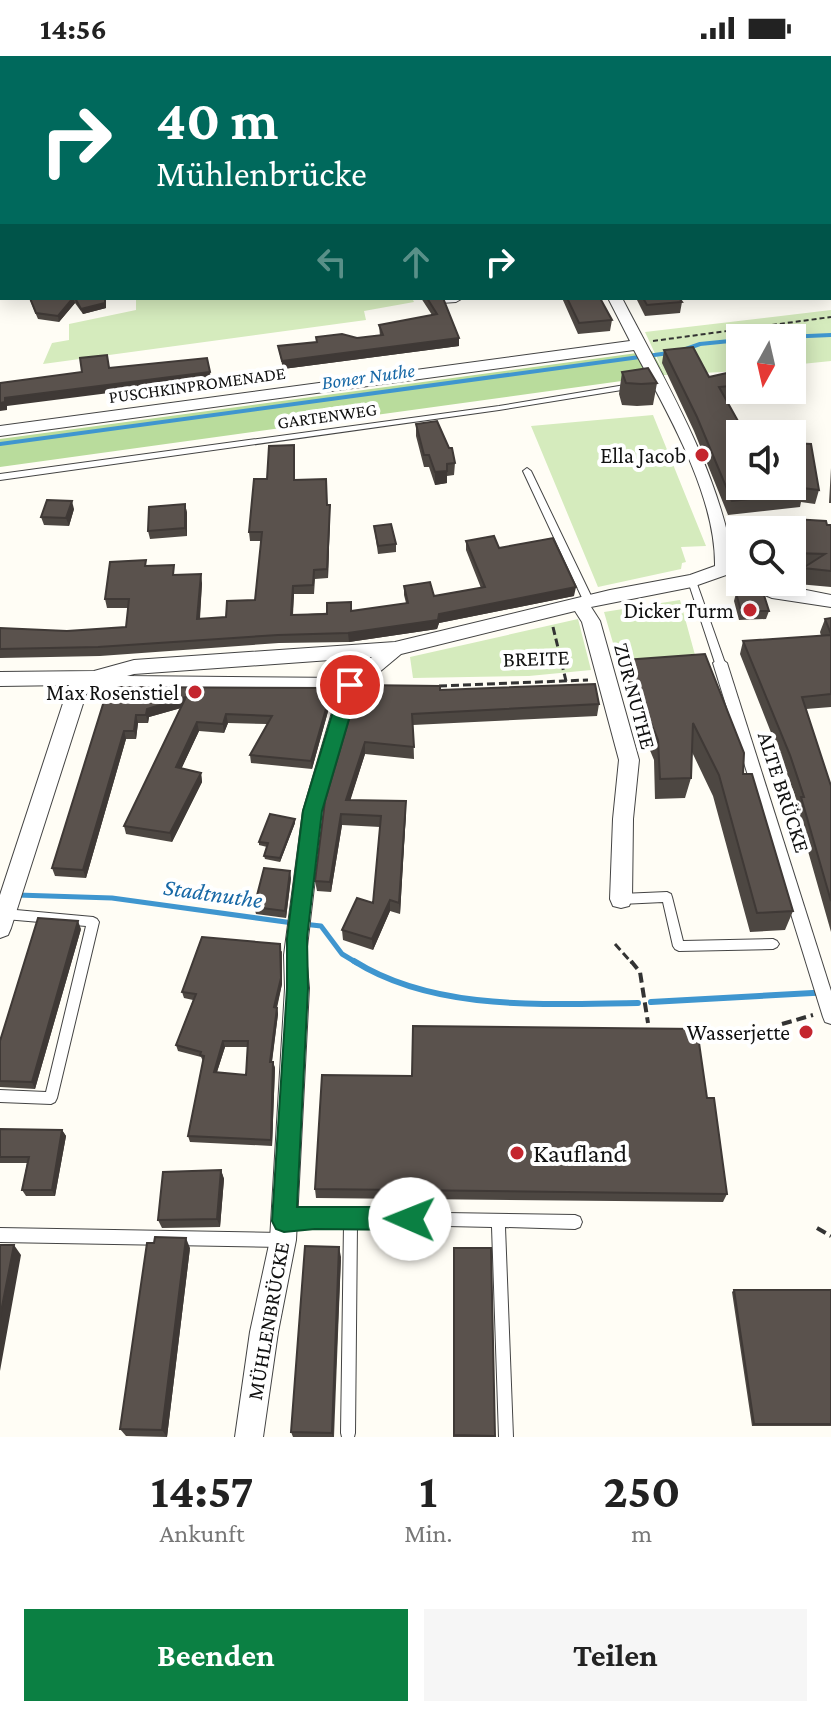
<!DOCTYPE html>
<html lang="de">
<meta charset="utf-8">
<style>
body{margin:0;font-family:"Crimson Pro",serif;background:#f6f6f6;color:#222;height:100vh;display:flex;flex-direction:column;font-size:30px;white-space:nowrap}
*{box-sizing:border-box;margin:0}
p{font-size:26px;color:#767676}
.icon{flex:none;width:44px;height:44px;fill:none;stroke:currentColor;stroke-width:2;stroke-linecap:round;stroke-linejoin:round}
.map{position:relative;height:1381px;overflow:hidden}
.drawer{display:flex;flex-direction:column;background:#fff;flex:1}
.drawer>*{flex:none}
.banner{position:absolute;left:0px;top:0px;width:832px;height:244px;box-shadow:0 4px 20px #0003;background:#00695c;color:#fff;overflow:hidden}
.needle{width:52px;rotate:188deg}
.buttons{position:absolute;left:726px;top:268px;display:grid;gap:16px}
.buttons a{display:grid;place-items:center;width:80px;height:80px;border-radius:0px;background:#fff;box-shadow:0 4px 20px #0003;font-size:40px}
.pin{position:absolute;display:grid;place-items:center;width:68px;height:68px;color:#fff;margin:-34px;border:4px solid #fff;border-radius:50%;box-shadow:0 2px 8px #0007}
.me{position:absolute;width:88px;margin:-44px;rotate:271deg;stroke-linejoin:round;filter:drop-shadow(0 0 6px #0008)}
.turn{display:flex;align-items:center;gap:28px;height:168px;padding:0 24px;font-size:36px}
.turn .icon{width:104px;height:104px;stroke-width:2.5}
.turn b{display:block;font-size:56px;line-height:68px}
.lanes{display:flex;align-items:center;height:76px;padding:0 24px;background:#0003;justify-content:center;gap:40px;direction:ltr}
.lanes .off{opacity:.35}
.eta{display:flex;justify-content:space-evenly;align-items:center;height:136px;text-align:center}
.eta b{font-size:48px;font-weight:700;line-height:56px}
.cta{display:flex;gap:16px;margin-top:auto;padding:16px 24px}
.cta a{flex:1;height:92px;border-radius:0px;background:#0b8043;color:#fff;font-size:32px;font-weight:700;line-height:92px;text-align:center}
.cta a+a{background:#f6f6f6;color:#222}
.status{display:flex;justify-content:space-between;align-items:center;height:56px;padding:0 40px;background:#fff;direction:ltr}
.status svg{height:22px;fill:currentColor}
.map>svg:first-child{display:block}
</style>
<div class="status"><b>14:56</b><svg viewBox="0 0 49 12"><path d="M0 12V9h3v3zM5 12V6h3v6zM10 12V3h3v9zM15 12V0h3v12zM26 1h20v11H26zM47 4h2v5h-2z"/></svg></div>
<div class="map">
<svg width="831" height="1381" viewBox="0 0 831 1381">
<rect width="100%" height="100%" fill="#fffdf5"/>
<path fill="#d5ebbd" d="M136 242H412L414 246 364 255 366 264 43 308 52 287 69 284V268L136 254Z
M831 254V305L792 309V282H740V315L665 319 645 276Z
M653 359 706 490 681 491 686 506 682 507 681 513 598 531 531 370Z
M680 544 695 599 620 611 604 556Z
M578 563 591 614 529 620 413 622 410 601Z"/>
<path fill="#b9dc9c" d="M652 295 665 319 0 411V383Z"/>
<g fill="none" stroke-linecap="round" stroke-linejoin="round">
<path stroke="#3f96cf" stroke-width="4" d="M762 282 831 279
M686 293 700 288 740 284
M0 388 669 297"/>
<path stroke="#3f96cf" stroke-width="5" d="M17 839 112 842 293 867
M303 868 321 870 342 898 357 907"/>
<path stroke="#3f96cf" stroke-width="6" d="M354 905C435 956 546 948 638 947
M651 946 831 936"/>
<g stroke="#444" stroke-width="2">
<path id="service" d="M245 0H259L262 2H242Z
M631 328H634V332L499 354 0 424V418L499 350Z
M527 412 531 415 594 546 592 548H586L584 546 523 415Z
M692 522 696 525 725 607 723 609 720 610 715 607 688 525Z
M667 836 671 838 672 841 683 885 773 883 777 885 779 888 777 891 773 893 679 895 675 893 673 890 663 846 621 848 617 846 616 843 617 840 621 838Z
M5 853 93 861 97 863 99 866 57 1042 55 1046 51 1048 0 1046V1034L46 1036 86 870 5 863 0 859 1 855Z
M315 1155 575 1159 580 1161 582 1166 580 1171 575 1173 505 1171 513 1381H499L492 1171 357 1168 355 1377 354 1381H342L341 1377 344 1168 315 1167 286 1171 281 1169 279 1164 281 1159Z
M0 1172 281 1177 286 1179 288 1184 286 1189 281 1191 0 1186Z"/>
</g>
<g stroke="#444" stroke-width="2">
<path id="pedestrian" d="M720 602 727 607 831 935V968L825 966 823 961 713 607Z"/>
</g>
<g stroke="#444" stroke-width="2">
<path id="minor" d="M296 0H308L294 2Z
M0 134H2V142H0Z
M2 150V160L0 161V151Z
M830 190H831V198H830Z
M0 232H2V241H0Z
M440 242H463L456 246 441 247Z
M608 242H622C667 329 717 410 734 508L729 518 692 531 591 551 600 565 639 704 633 763 632 843 629 850 621 852 613 850 610 843 613 763 619 704 582 566 575 555 401 598 359 633 323 755 306 899 309 932 296 1184 278 1276 263 1381H235L250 1276 270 1184 285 932 284 899 303 755 338 636 118 634 89 629 11 872 8 879 0 882V839L69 629 0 630V616L94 615 134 604 395 586 610 534 690 519 715 510C716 439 667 356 634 294L0 380V370L630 285ZM372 601 346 622 127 620 134 618Z
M740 526H766L831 539V551L772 542 743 530Z"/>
</g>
<path stroke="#333" stroke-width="2" stroke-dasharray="5 3" stroke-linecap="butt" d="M610 2 614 0
M653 285 831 261
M735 469 775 470"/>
<path stroke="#333" stroke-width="3" stroke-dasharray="8 4" stroke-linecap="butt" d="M553 571 566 625
M439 630 588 624
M615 888 632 907"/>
<path stroke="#333" stroke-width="4" stroke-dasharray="10 5" stroke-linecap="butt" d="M631 905 640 916 648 967
M782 968 813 959
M817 1172 831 1180"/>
<use href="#service" fill="#fff" fill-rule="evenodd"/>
<use href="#pedestrian" fill="#fff" fill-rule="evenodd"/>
<use href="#minor" fill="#fff" fill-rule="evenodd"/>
</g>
<path fill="#4d4742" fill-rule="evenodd" d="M29 242H106V252L83 258 75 247 59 266 38 263Z
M421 242H443L459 282V290L283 313 278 290 316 286V281L357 282 380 280 379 269 432 259Z
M562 242H600L612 264 610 275 578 278Z
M636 242H679L682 246 680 257 645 260Z
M664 294 709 321 740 314V334H762L760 341 726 344 743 374 742 378H740V430H792L819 434 815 448 801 446 800 451 728 459 694 375 662 307Z
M622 316 657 327 653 349 637 350 622 349 619 338Z
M416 368 455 407 454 419 447 420V427L435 429 429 411H424L416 380Z
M295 398V424L327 449H330V458L328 522 315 523 314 538H294L293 559 352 555 406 547 404 539V530L434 540 481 532 466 494V485L499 492 574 540 439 567 437 573 349 586 279 587 100 600 0 602V572L67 575 126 571 128 552H107L105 543 147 510 202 527 200 563 226 561 255 544 261 485H250L249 476 267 423Z
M831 412V447H829Z
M185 448 187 457V480L150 483 148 475Z
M74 453 69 470 44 469 41 461Z
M827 469H831V531L798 528 802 513H792V474H765L766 470Z
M374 470 396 488V496L378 498Z
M736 537 769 555 766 563 739 564 734 545Z
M831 562V651L806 653 831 730V876L796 753 798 748 785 712 740 598 743 585 821 580 820 576 825 563Z
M705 598 743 718 793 855 785 874 750 876 713 740 692 696 691 722 685 742 655 743 654 704 621 625 625 604Z
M359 629 440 634 599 648 597 660 413 669 414 703 365 698 350 744 406 756 400 858 390 855 373 894 343 884 342 874 373 847 380 771 342 769 331 836 317 835 315 825Z
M332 641 312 713 251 707 250 699 267 668 228 667 224 677 199 675 181 713 201 717 202 726 172 786 126 778 124 770 181 652 149 661 148 667H138L136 683H126L86 822 55 820 52 812 104 645Z
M295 767 280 806 265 803 264 800 267 791 259 789V786Z
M291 822 286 862 256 858 254 851Z
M81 873 35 1033 0 1031V985Z
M282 895V928L277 952 278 958 272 1006H273L275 1012 272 1090 190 1086 188 1080 203 1005 201 1001 178 995 176 989 193 944 184 942 182 936ZM225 991H248L246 1019 217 1016Z
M707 1042 727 1138 723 1146 316 1142 315 1133Z
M0 1073 62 1074 66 1080 55 1140H26L22 1134 27 1107H0Z
M221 1114 224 1123 220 1171 162 1172 158 1164Z
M190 1192 167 1381 126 1380 120 1373Z
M454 1192 495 1380 494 1381H453Z
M341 1201 334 1381H293L291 1376Z
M734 1234H831V1370H752L732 1236Z"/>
<path fill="#3f3936" d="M73 242 75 247 59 266 58 260Z
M106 242V252L83 258 81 253Z
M459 282V290L283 313 282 305Z
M210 316 211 324 7 350V354L0 355V347L5 342Z
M447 415V427L435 429V416Z
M72 445 74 453 69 470 66 462Z
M185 448 187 457V480L185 472Z
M330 449V458L328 522 327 513Z
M201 518 202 527 199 572 197 563Z
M293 530 294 538 292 567 291 559Z
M576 531 574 540 439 567 437 573 349 586 348 577Z
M332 632V641L312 713 311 705Z
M186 641 188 650 149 661 148 667 146 659 147 653Z
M226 658 228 667 224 677 223 668Z
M136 659 138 667 136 683 134 675Z
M197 666 199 675 178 720 176 711Z
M124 675 126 683 86 822 83 814Z
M365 686V698L347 755 346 744Z
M201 717 202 726 172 786 170 777Z
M406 745V756L400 858 399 847Z
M341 758 342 769 331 836 330 826Z
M295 763V767L280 806V802Z
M290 815 291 822 286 862 285 855Z
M390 844V855L373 894 372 883Z
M78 865 81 873 35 1033 32 1026Z
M280 888 282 928 275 958 274 951Z
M277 952 278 958 271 1012 270 1006Z
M223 985 225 991 215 1022 214 1016Z
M273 1006 275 1012 272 1090 271 1084Z
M62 1074 66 1080 55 1140 52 1134Z
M221 1114 224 1123 220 1171 217 1163Z
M186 1182 190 1192 167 1381 162 1374Z
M14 1189 21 1199 0 1315V1261Z
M339 1191 341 1201 333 1381 332 1377Z"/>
<path fill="#5a524d" stroke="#3f3936" stroke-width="2" fill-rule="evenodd" d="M2 0H63L73 2H2Z
M163 0H209L208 2H162Z
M259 0H277L276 2H258Z
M320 0H372L370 2H318Z
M633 0H743L739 2H628Z
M0 10H2V24L0 23Z
M0 34H2V61H0Z
M2 95V124H0V98Z
M830 148H831L830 176Z
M0 158H2V222H0Z
M30 242H73L58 260 36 257Z
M75 242H105V247L81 253Z
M427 242H443L459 282 282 305 278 290 317 286 316 281 342 278 357 282 383 279 379 269 437 258Z
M567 242H600L612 264 579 267Z
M643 242H679L682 246 647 249Z
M693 291 709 321 740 314V329L719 331 743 374 738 375 740 378V394L735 395 740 404V430H792V387L811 388 819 434 802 432 804 437 732 445 697 361 664 294Z
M107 299 109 312 207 302 210 316 5 342V346L0 347V327L82 316 80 302Z
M648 312 657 327 641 328 626 327 622 316Z
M437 365 449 392H452L455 407 447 408V415L435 416 429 399H424L416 368Z
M294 389V424L326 423 327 449H330L327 513 314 514 313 529 293 530 291 559 327 558V547L351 546V555L408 547 404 530 430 526 434 540 485 531 466 485 494 480 499 492 553 482 576 531 439 558 438 564 348 577 278 579 98 591 0 593V572L67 575 126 571 129 543H105L110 506 146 504 145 510 174 509 173 519 201 518 197 563 226 561 227 545 255 544 262 476H249L254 423H267L269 390Z
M47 444 72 445 66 462 41 461Z
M185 448V472L148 475 149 451Z
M793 463 826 465 827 469H831V515L803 512 825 498 792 497V474H767L766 470H782Z
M391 468 396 488 378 490 374 470Z
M763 536 769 555H741L736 537Z
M831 562V578L825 563Z
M831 579V638L802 641 831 730V845L801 741H804L790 699 743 585Z
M705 598 744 697 743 718H752L793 855 757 857 719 719 693 667 691 722 660 723 658 684 625 604Z
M595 628 599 648 412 658 414 691 365 686 346 744 406 745 399 847 390 844 372 883 342 874 357 842 373 847 381 760 341 758 330 826 315 825 325 745 359 629 440 630V634Z
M118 631 332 632 311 705 250 699 272 660 226 658 223 668 197 666 176 711 201 717 170 777 124 770 186 641 147 653 146 659H136L134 675H124L83 814 52 812 104 645 102 641Z
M270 758 295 763 280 802 264 800 268 787 259 786Z
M264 812 290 815 285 855 254 851Z
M38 862 78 865 32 1026 0 1025V985Z
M202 881 280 888 281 922 274 951 277 952 270 1006H273L271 1084 188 1080 204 1000 200 999 201 996 176 989 196 938 182 936ZM223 985H248L246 1019 214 1016Z
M413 970 697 973 707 1042H714L727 1138 315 1133 322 1019 412 1020Z
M0 1073 62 1074 52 1134H22L29 1101H0Z
M221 1114 217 1163 158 1164 163 1116Z
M155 1181 186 1182 162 1374 120 1373 147 1187H154Z
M0 1189H14L0 1261Z
M305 1190 339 1191 332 1377 291 1376Z
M454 1192H491L495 1380 454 1379Z
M734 1234H831V1368H754Z"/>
<path fill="#0b8043" stroke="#07532c" stroke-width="2" d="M350 622 359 629 322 755 307 882 308 932 297 1151H410L418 1154 422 1163 418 1171 410 1174 315 1173 284 1176 276 1173 272 1165 287 932V882L303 755 341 629Z"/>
<g fill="#c4262e" stroke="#fff" stroke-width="3">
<circle cx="702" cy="399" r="8"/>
<circle cx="750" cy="554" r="8"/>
<circle cx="195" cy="636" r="8"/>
<circle cx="806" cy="976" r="8"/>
<circle cx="517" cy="1097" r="8"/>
</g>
<g text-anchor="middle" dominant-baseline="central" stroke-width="8" stroke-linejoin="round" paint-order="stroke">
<g font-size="18" fill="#111" stroke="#fff">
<text transform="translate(197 329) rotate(-8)">PUSCHKINPROMENADE</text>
<text transform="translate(327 360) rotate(-8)">GARTENWEG</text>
</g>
<g font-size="20" font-style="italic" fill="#1768a6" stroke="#fff">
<text transform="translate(368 320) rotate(-8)">Boner Nuthe</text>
</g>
<g font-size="22" fill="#111" stroke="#fff" text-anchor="end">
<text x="686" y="399">Ella Jacob</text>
<text x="734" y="554">Dicker Turm</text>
<text x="179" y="636">Max Rosenstiel</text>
<text x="790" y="976">Wasserjette</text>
</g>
<g font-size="22" fill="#111" stroke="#fff">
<text transform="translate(536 602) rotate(-2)">BREITE</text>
<text transform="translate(635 640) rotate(75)">ZUR NUTHE</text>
<text transform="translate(784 736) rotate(72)">ALTE BRÜCKE</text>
<text transform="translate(268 1265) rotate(-80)">MÜHLENBRÜCKE</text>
</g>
<g font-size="24" font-style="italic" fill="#1768a6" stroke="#fff">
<text transform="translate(213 837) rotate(8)">Stadtnuthe</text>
</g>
<g font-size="26" fill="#111" stroke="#fff" text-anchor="start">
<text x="533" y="1097">Kaufland</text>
</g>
</g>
</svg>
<div class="buttons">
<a><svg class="needle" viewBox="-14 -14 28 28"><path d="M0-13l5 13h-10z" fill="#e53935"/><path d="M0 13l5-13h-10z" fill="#767676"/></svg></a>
<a><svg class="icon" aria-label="sound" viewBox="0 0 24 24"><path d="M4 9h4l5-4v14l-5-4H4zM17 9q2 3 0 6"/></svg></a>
<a><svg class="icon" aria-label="search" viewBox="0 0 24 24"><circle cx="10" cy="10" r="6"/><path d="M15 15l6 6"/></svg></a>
</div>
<div class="pin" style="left:350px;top:629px;background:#d93025"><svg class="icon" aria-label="arrive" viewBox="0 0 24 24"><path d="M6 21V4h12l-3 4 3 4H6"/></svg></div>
<svg class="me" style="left:410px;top:1163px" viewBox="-20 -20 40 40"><circle r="19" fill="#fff"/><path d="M0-13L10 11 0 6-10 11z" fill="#0b8043"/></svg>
<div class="banner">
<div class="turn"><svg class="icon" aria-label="right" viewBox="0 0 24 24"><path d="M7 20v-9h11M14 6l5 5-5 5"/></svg><div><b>40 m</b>Mühlenbrücke</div></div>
<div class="lanes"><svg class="icon off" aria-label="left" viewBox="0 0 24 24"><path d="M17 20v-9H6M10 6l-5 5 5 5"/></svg><svg class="icon off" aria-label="ahead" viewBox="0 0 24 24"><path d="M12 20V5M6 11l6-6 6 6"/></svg><svg class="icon" aria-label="right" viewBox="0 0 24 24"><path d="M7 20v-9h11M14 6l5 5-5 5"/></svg></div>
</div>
</div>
<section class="drawer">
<div class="eta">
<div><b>14:57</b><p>Ankunft</p></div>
<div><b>1</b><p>Min.</p></div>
<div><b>250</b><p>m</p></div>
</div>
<div class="cta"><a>Beenden</a><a>Teilen</a></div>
</section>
